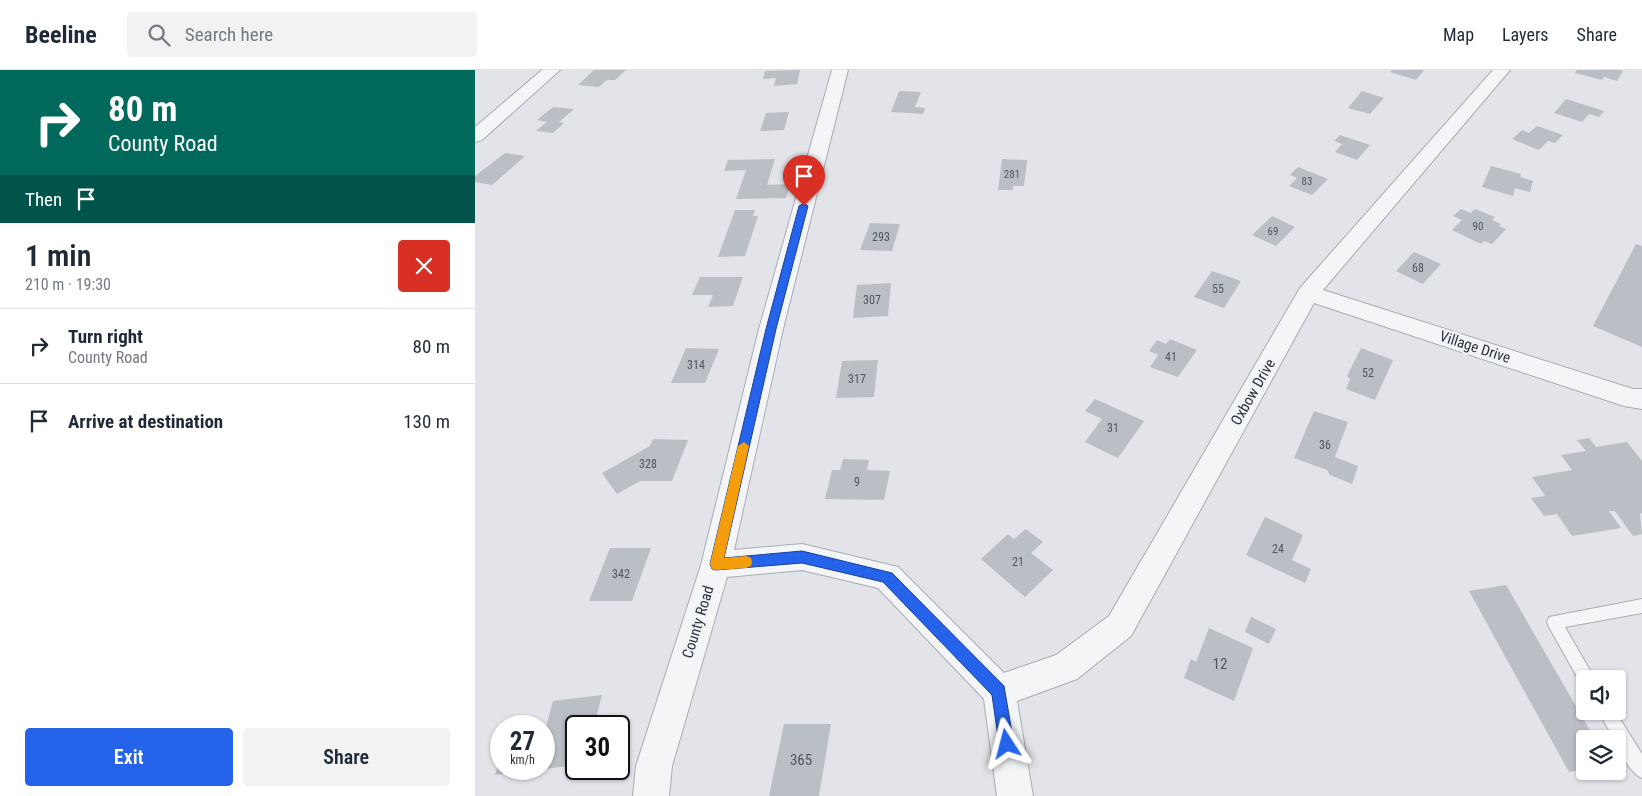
<!DOCTYPE html>
<meta charset="utf-8">
<style>
body{margin:0;font-family:"Roboto Condensed",sans-serif;background:#f2f2f3;color:#1f2937;height:100vh;display:flex;flex-direction:column;font-size:19px;white-space:nowrap}
*{box-sizing:border-box;margin:0}
p{font-size:16px;color:#747a83}
.icon{flex:none;width:28px;height:28px;fill:none;stroke:currentColor;stroke-width:2;stroke-linecap:round;stroke-linejoin:round}
.map{position:relative;flex:1;overflow:hidden}
.sheet{display:flex;flex-direction:column;background:#fff;width:475px}
.sheet>*{flex:none}
.banner{background:#00695c;color:#fff;overflow:hidden}
.fabs{position:absolute;left:1101px;top:600px;display:grid;gap:10px}
.fabs a{display:grid;place-items:center;width:50px;height:50px;border-radius:5px;background:#fff;box-shadow:0 1px 4px #0004;font-size:25px}
.speed{position:absolute;left:15px;top:645px;display:flex;gap:10px;font-size:25px;font-weight:700;text-align:center}
.speed>*{display:grid;place-content:center;width:65px;height:65px;border-radius:50%;background:#fff;box-shadow:0 1px 4px #0004;line-height:1}
.speed small{font-size:12px;font-weight:400}
.speed .limit{border:2px solid #111;border-radius:8px;background:#fff;color:#111}
.pin{position:absolute;display:grid;place-items:center;width:42px;height:42px;color:#fff;margin:-51px -21px;border-radius:50% 50% 50% 0;rotate:-45deg;box-shadow:0 0 5px #0007}
.pin .icon{rotate:45deg}
.me{position:absolute;width:55px;margin:-28px;rotate:351deg;stroke-linejoin:round;filter:drop-shadow(0 0 4px #0008)}
.turn{display:flex;align-items:center;gap:18px;height:105px;padding:0 25px;font-size:22px}
.turn .icon{width:65px;height:65px;stroke-width:2.5}
.turn b{display:block;font-size:35px;line-height:42px}
.then{display:flex;align-items:center;height:48px;padding:0 25px;background:#0003;gap:10px;font-size:19px}
.round{display:grid;place-items:center;flex:none;width:52px;height:52px;border-radius:5px;background:#f2f2f3}
.headline{display:flex;align-items:center;justify-content:space-between;height:85px;padding:0 25px}
h1{font-size:30px;font-weight:600;line-height:38px}
.cta{display:flex;gap:10px;margin-top:auto;padding:10px 25px}
.cta a{flex:1;height:58px;border-radius:5px;background:#2563eb;color:#fff;font-size:20px;font-weight:600;line-height:58px;text-align:center}
.cta a+a{background:#f2f2f3;color:#1f2937}
ul{padding:0;list-style:none}
li{display:flex;align-items:center;gap:15px;height:75px;padding:0 25px;border-top:1px solid #e0e1e3}
li div{flex:1}
li b{display:block;font-size:19px}
li em{font-style:normal}
header{display:flex;align-items:center;gap:30px;box-sizing:border-box;height:70px;padding:0 25px;background:#fff;border-bottom:1px solid #e0e1e3}
header strong{font-size:24px}
nav{display:flex;gap:28px;margin-inline-start:auto;font-size:18px}
.search{width:350px;height:45px;background:#f2f2f3;display:flex;align-items:center;gap:12px;box-sizing:border-box;padding:0 18px;border-radius:5px;color:#747a83;font-size:19px}
main{display:flex;flex:1;min-height:0}
.map>svg:first-child{display:block}
</style>
<header>
<strong>Beeline</strong>
<div class="search"><svg class="icon" aria-label="search" viewBox="0 0 24 24"><circle cx="10" cy="10" r="6"/><path d="M15 15l6 6"/></svg>Search here</div>
<nav><a>Map</a><a>Layers</a><a>Share</a></nav>
</header>
<main>
<section class="sheet">
<div class="banner">
<div class="turn"><svg class="icon" aria-label="right" viewBox="0 0 24 24"><path d="M7 20v-9h11M14 6l5 5-5 5"/></svg><div><b>80 m</b>County Road</div></div>
<div class="then">Then<svg class="icon" aria-label="arrive" viewBox="0 0 24 24"><path d="M6 21V4h12l-3 4 3 4H6"/></svg></div>
</div>
<div class="headline"><div><h1>1 min</h1><p>210 m · 19:30</p></div><a class="round" style="background:#d93025;color:#fff"><svg class="icon" aria-label="close" viewBox="0 0 24 24"><path d="M6 6l12 12M18 6L6 18"/></svg></a></div>
<ul>
<li><svg class="icon" aria-label="right" viewBox="0 0 24 24"><path d="M7 20v-9h11M14 6l5 5-5 5"/></svg><div><b>Turn right</b><p>County Road</p></div><em>80 m</em></li>
<li><svg class="icon" aria-label="arrive" viewBox="0 0 24 24"><path d="M6 21V4h12l-3 4 3 4H6"/></svg><div><b>Arrive at destination</b></div><em>130 m</em></li>
</ul>
<div class="cta"><a>Exit</a><a>Share</a></div>
</section>
<div class="map">
<svg width="1167" height="726" viewBox="0 0 1167 726">
<rect width="100%" height="100%" fill="#e2e4e9"/>
<path fill="#babec5" d="M119 0H151L140 10H132L124 17 103 15Z
M325 0 322 14 299 16 301 8 288 9 290 1Z
M917 0H949L941 10 915 2Z
M1102 0H1144L1148 1 1142 11 1129 7 1127 10 1100 3Z
M424 21 446 22 440 37 450 38 448 44 416 42Z
M887 21 909 28 895 44 873 38Z
M1091 29 1129 41 1124 47 1114 44 1107 52 1079 43Z
M78 37 99 39 84 52 89 53 78 63 61 61 72 52 62 50Z
M314 42 309 60 285 61 291 43Z
M1062 56 1088 65 1080 73 1073 71 1064 80 1037 69 1047 60 1054 63Z
M865 65 895 75 882 90 860 82 867 74 859 71Z
M30 83 50 86 17 115 0 112V106Z
M300 89 292 115 315 114 311 128 261 129 271 100 249 101 253 90Z
M527 89 552 90 549 116H538V120H523Z
M1016 96 1046 104 1045 107 1058 111 1055 122 1040 118 1038 126 1007 117Z
M823 97 853 109 837 125 814 116 822 108 815 105Z
M986 139 996 143 1000 139 1020 147 1017 150 1026 154 1024 156 1031 159 1017 174 1009 171 1006 174 977 160 987 150 978 146Z
M260 140H280L278 146H283L270 186 243 187Z
M797 146 820 157 801 176 777 165Z
M395 153 425 154 417 181 385 180Z
M1161 174 1167 176V277L1118 256Z
M939 182 966 194 948 214 921 201Z
M737 201 766 211 749 238 719 227Z
M225 207H268L258 236 233 237 238 225H217Z
M416 213 413 246 378 248 382 215Z
M695 269 722 280 703 307 675 297 683 285 674 281 682 270 691 274Z
M211 278 244 279 230 313H196Z
M886 278 918 290 900 330 871 319 875 309 872 306Z
M403 290 399 327 361 328 367 291Z
M620 329 669 351 643 388 610 372 627 349 610 341Z
M839 341 873 352 860 387 883 396 877 414 855 405 852 400 819 388Z
M1114 368 1121 377 1152 372 1167 391V443L1165 444 1167 464 1158 466 1140 441H1134L1146 458 1097 466 1082 444 1069 446 1056 428 1070 426 1057 407 1097 400 1086 385 1111 381 1102 370Z
M178 369 213 370 197 411H165L142 424 127 403 175 376Z
M368 389 394 390 392 400 415 401 409 430 350 429 357 400H365Z
M790 447 828 465 817 490 836 499 830 513 771 485Z
M551 459 568 472 556 483 578 500 550 527 506 489 533 464 539 469Z
M135 478H176L157 531H114Z
M1031 515 1120 669H1110V699L1094 702 994 521Z
M776 547 801 559 794 574 770 562Z
M734 558 778 578 759 631 709 608 716 589 721 592Z
M127 625 119 656H101V695L69 699V664L78 631Z
M309 654H356L344 726H294Z
M26 686V699L59 700 20 705Z"/>
<g fill="none" stroke-linecap="round" stroke-linejoin="round">
<g stroke="#a8abb3" stroke-width="2">
<path id="service" d="M1167 529V543L1090 557 1120 609H1110V616L1106 614 1074 557 1072 552 1074 547Z
M1123 641H1140L1167 684V708C1156 704 1142 680 1142 669H1139Z"/>
</g>
<g stroke="#a8abb3" stroke-width="2">
<path id="minor" d="M67 0H85L7 70 0 72V57Z
M357 0H373L308 259 259 480 327 474 423 497 529 603 581 585 634 546 825 218 1018 0H1035L848 220 1158 319H1167V339L1149 336 839 233 656 566 602 609 542 631 558 726H522L509 629 403 518 327 500 252 507 197 696 194 726H158L161 696 226 495 284 259Z"/>
</g>
<use href="#service" fill="#f4f5f7" fill-rule="evenodd"/>
<use href="#minor" fill="#f4f5f7" fill-rule="evenodd"/>
</g>
<path fill="#2563eb" stroke="#184099" d="M329 133 333 136 301 259 249 488 327 481 417 503 529 616 539 674 537 679 532 681 527 679 524 674 517 625 408 512 327 493 241 500 237 499 235 494 291 259 324 136Z"/>
<path fill="#f59e0b" d="M269 372 274 376 249 488 271 486 276 488 277 492 276 496 271 498 241 500 237 499 235 494 263 376Z"/>
<g text-anchor="middle" dominant-baseline="central" stroke-width="4.5" stroke-linejoin="round" paint-order="stroke">
<g font-size="11" fill="#505560">
<text x="537" y="104">281</text>
<text x="832" y="111">83</text>
<text x="1003" y="156">90</text>
<text x="798" y="161">69</text>
</g>
<g font-size="12" fill="#505560">
<text x="406" y="167">293</text>
<text x="943" y="198">68</text>
<text x="743" y="219">55</text>
<text x="397" y="230">307</text>
<text x="696" y="287">41</text>
<text x="221" y="295">314</text>
<text x="893" y="303">52</text>
<text x="382" y="309">317</text>
<text x="638" y="358">31</text>
<text x="850" y="375">36</text>
<text x="173" y="394">328</text>
<text x="382" y="412">9</text>
<text x="803" y="479">24</text>
<text x="543" y="492">21</text>
<text x="146" y="504">342</text>
</g>
<g font-size="15" fill="#2c323f" stroke="#f1f3f6">
<text transform="translate(1000 277) rotate(18)">Village Drive</text>
<text transform="translate(778 322) rotate(-60)">Oxbow Drive</text>
<text transform="translate(223 552) rotate(-73)">County Road</text>
</g>
<g font-size="15" fill="#505560">
<text x="745" y="594">12</text>
<text x="326" y="690">365</text>
</g>
</g>
</svg>
<div class="fabs">
<a><svg class="icon" aria-label="sound" viewBox="0 0 24 24"><path d="M4 9h4l5-4v14l-5-4H4zM17 9q2 3 0 6"/></svg></a>
<a><svg class="icon" aria-label="layers" viewBox="0 0 24 24"><path d="M12 4l9 5-9 5-9-5zM3 14l9 5 9-5"/></svg></a>
</div>
<div class="speed"><div>27<small>km/h</small></div><div class="limit">30</div></div>
<div class="pin" style="left:329px;top:136px;background:#d93025"><svg class="icon" aria-label="arrive" viewBox="0 0 24 24"><path d="M6 21V4h12l-3 4 3 4H6"/></svg></div>
<svg class="me" style="left:532px;top:674px" viewBox="-20 -20 40 40"><path d="M0-17L14 15 0 8-14 15z" fill="#2563eb" stroke="#fff" stroke-width="4"/></svg>
</div>
</main>
